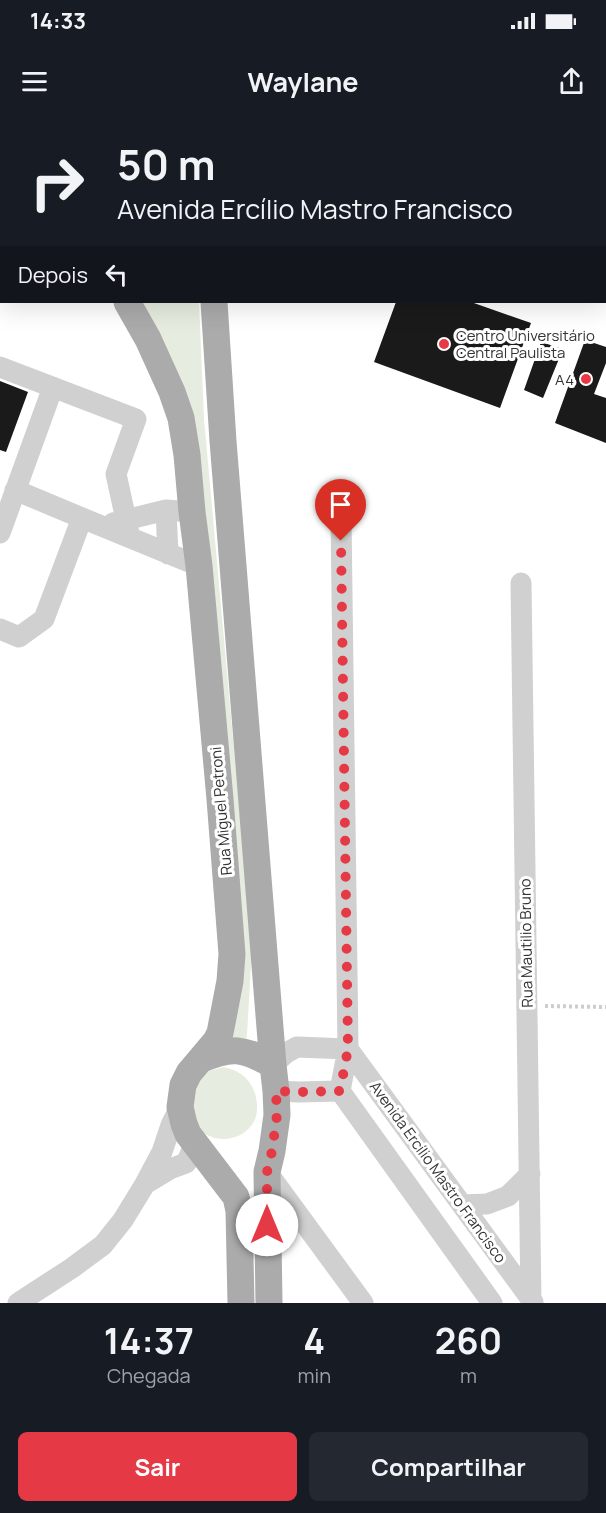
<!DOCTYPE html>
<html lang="pt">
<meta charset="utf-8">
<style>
body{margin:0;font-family:Manrope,sans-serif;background:#242831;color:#f1f3f6;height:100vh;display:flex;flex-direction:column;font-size:22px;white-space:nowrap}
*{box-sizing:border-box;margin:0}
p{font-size:20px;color:#9ea1a6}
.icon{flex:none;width:33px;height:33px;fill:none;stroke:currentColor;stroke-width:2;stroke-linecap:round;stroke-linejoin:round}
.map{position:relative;height:1183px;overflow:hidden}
.drawer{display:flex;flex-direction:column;background:#171b24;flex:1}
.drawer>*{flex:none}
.banner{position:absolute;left:0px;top:0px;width:606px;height:183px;box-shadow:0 6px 24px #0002;background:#171b24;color:#f1f3f6;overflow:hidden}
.pin{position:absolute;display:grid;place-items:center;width:51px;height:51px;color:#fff;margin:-62px -26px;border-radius:50% 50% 50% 0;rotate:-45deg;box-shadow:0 0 6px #0007}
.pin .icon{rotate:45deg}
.me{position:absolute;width:66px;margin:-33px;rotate:0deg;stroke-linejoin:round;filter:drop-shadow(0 0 4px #0008)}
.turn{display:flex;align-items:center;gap:21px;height:126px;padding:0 18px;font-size:27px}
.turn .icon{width:78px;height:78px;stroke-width:2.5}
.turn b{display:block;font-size:42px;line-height:51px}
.then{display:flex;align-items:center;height:57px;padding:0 18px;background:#0003;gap:12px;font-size:22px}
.eta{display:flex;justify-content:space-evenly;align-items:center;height:102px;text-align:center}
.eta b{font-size:36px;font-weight:700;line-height:42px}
.button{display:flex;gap:12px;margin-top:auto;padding:12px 18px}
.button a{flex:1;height:69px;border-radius:9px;background:#e63946;color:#fff;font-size:24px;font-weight:700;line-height:69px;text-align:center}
.button a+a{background:#242831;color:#f1f3f6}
.status{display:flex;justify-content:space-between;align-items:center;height:42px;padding:0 30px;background:#171b24;direction:ltr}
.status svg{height:16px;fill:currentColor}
header{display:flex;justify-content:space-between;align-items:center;height:78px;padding:0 18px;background:#171b24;font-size:27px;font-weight:700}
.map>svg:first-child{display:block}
</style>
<div class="status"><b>14:33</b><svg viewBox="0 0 49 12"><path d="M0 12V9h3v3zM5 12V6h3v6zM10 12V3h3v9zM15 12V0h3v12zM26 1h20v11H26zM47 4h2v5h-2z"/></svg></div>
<header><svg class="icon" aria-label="menu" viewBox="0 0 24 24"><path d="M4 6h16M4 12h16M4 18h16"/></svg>Waylane<svg class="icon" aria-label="share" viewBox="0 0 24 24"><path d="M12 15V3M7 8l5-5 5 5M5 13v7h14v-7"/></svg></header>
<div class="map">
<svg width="606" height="1183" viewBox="0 0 606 1183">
<rect width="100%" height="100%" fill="#fff"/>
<path fill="#e6ecdf" d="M136 182H199L204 299 252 828 247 915 246 919 244 920 230 916 203 397Z
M223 947C244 951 256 964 257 986 257 990 257 995 255 999 249 1015 228 1023 212 1017 207 1015 199 1012 196 1007 193 1001 191 982 189 975L206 952Z"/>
<path fill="#1a1a1a" d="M396 182H471L531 203 500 288 374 242Z
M585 220 606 227V243L594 274 606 278V323L555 303Z
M541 222 563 229 543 278 524 270Z
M0 261 28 272 6 332 0 330Z"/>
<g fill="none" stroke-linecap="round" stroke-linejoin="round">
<path stroke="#cdcdcd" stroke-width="4" stroke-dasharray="3 3" stroke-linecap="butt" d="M545 886 606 887"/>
<path stroke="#d0d0d0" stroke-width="21" d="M0 247 136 299 116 354 130 418
M166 390 168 434
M82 398 199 446
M113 403 166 390 192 392
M0 413 53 267
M521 463 531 1183
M0 509 19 517 44 499 82 398 15 370
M273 945 286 933 297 927 348 929 533 1182
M276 971 299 972 340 971
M340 971 348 929 341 398
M340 971 492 1183
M267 1052 363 1183
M145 1064 170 1049 186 1043 190 1035 194 1021
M462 1085 487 1084 508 1076 530 1054
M18 1183 72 1148 103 1125 123 1100 145 1064 162 1032 171 1005 180 987"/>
<path stroke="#ababab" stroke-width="27" d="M199 0V2
M88 2V0
M127 182 148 219 172 272 181 298 187 335 192 392 199 446 220 679 232 834 230 861 220 913 216 921 189 953 183 965 180 987 184 1004 188 1014 236 1077 239 1091 241 1183
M214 182 223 321 273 945 276 971 277 995 272 1031 267 1052 269 1183
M200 940C232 926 243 928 273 945"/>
</g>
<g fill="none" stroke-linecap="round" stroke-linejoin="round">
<path stroke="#e63946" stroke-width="10" stroke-dasharray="0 18" d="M267 1105V1052L272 1031 277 995 276 971 299 972 340 971 348 929 341 421"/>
</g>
<g fill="#e63946" stroke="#fff" stroke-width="2">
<circle cx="444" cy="224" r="6"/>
<circle cx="586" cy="259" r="6"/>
</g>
<g text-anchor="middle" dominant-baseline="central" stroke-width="6" stroke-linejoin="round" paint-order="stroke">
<g font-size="15" fill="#333" stroke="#fff" text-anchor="start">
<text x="456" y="215">Centro Universitário<tspan x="456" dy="17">Central Paulista</tspan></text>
<text x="574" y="259" text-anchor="end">A4</text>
</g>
<g font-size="15" fill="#333" stroke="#fff">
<text transform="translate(221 691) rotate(-95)">Rua Miguel Petroni</text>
<text transform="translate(526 823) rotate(-91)">Rua Mautilio Bruno</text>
<text transform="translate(438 1052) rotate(54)">Avenida Ercílio Mastro Francisco</text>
</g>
</g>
</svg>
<div class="pin" style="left:341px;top:421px;background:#d93025"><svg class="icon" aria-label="arrive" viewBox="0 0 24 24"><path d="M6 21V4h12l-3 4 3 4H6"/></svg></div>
<svg class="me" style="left:267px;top:1105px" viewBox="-20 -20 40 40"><circle r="19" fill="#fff"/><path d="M0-13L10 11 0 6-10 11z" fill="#e63946"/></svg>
<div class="banner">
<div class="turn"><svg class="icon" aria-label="right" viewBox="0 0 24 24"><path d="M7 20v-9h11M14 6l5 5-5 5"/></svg><div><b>50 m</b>Avenida Ercílio Mastro Francisco</div></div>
<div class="then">Depois<svg class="icon" aria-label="left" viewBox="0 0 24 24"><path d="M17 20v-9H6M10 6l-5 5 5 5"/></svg></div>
</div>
</div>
<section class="drawer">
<div class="eta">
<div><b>14:37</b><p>Chegada</p></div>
<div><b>4</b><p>min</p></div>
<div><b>260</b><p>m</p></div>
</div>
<div class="button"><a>Sair</a><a>Compartilhar</a></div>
</section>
